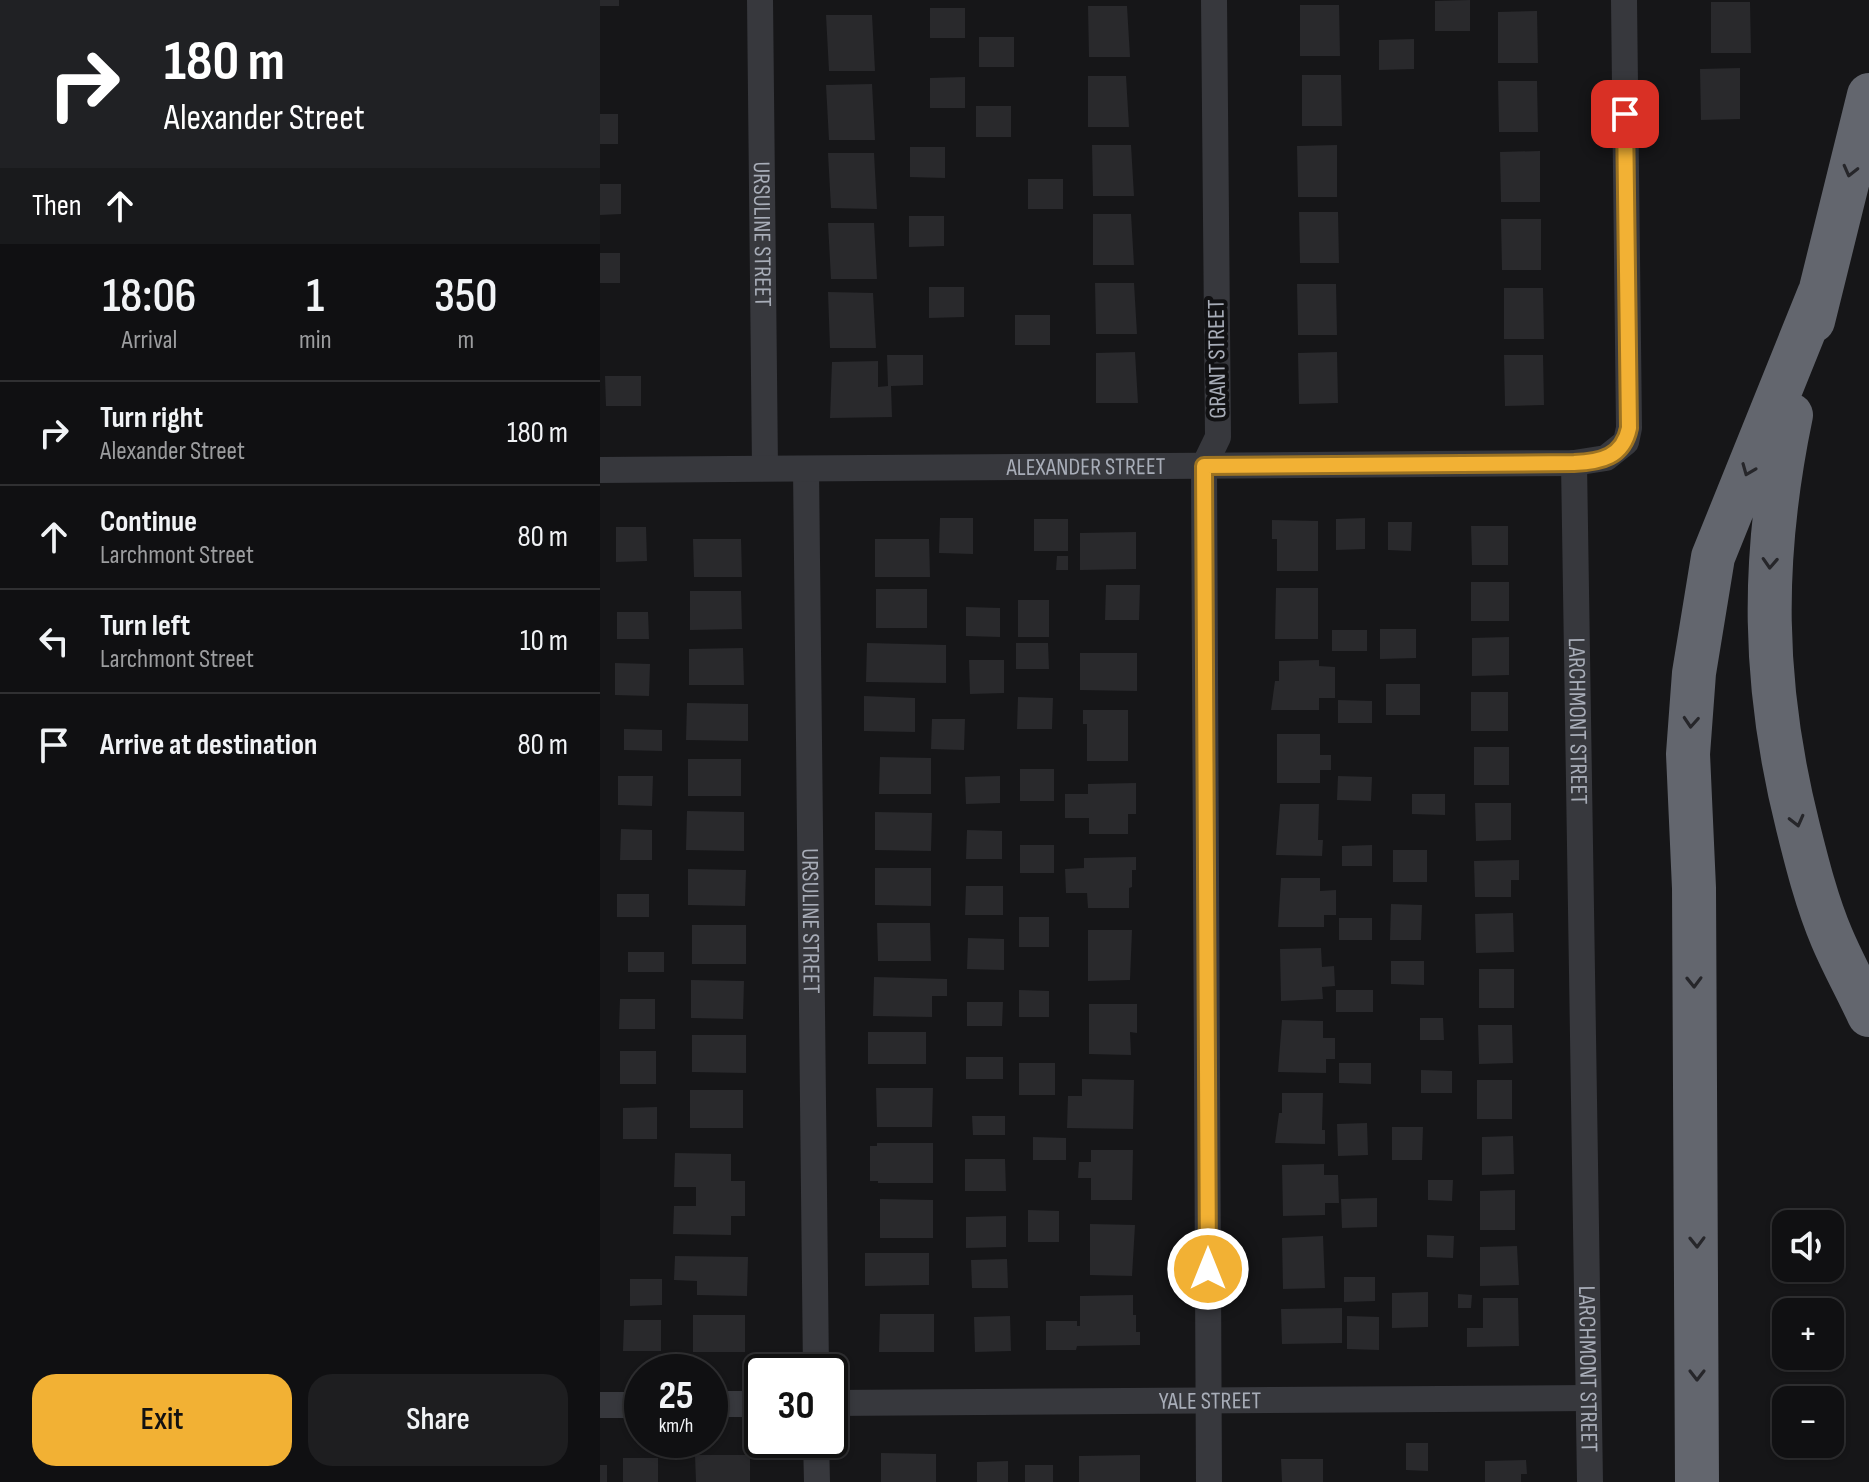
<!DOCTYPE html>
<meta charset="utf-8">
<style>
body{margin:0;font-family:"Sofia Sans Condensed",sans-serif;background:#1e1e20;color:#f1f3f6;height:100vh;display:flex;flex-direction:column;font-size:30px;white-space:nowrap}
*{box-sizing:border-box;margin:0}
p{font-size:26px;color:#9c9d9f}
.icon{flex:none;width:44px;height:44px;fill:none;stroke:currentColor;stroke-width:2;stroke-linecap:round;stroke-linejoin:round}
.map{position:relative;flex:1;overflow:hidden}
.sheet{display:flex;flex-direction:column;background:#101012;width:600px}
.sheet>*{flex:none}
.banner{background:#202124;color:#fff;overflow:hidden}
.controls{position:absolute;left:1172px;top:1210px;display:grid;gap:16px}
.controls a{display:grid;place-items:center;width:72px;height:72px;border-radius:16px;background:#101012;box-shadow:0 2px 6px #0004,0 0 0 2px #303032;font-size:40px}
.speed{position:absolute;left:24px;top:1354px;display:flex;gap:16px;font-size:40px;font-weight:700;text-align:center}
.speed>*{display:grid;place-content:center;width:104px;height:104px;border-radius:50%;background:#101012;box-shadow:0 2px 6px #0004,0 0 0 2px #303032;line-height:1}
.speed small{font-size:20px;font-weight:400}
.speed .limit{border:4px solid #111;border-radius:12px;background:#fff;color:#111}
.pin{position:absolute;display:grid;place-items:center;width:68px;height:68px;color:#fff;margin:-34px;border-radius:16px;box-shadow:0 4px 12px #0006}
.me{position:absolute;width:88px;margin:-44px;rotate:0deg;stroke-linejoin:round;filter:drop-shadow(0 0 6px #0008)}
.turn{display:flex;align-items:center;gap:28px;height:168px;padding:0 32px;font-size:36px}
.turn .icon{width:104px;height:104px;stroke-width:2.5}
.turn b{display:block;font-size:56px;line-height:68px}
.then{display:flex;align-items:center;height:76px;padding:0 32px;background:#0003;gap:16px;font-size:30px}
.eta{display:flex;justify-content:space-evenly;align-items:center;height:136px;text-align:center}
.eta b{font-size:48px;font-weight:600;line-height:56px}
.cta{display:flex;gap:16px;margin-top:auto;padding:16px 32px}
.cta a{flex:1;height:92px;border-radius:24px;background:#f2b134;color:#111;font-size:32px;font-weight:600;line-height:92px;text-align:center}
.cta a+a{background:#1e1e20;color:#f1f3f6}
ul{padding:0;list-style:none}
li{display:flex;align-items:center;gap:24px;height:104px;padding:0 32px;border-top:2px solid #303032}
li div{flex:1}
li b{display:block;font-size:30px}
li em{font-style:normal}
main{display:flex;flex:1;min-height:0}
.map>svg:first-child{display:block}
</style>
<main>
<section class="sheet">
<div class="banner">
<div class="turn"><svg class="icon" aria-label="right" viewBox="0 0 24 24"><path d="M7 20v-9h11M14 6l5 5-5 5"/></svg><div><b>180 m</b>Alexander Street</div></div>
<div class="then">Then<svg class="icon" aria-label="ahead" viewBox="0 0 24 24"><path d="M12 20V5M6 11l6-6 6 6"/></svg></div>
</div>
<div class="eta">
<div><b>18:06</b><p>Arrival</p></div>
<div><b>1</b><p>min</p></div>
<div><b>350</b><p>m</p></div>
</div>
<ul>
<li><svg class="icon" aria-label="right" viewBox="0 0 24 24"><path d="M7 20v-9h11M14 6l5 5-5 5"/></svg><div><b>Turn right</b><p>Alexander Street</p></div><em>180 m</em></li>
<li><svg class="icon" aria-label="ahead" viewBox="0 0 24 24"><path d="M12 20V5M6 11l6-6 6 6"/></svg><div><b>Continue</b><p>Larchmont Street</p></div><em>80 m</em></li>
<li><svg class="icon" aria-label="left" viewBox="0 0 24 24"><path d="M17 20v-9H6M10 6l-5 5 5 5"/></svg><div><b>Turn left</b><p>Larchmont Street</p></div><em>10 m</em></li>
<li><svg class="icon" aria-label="arrive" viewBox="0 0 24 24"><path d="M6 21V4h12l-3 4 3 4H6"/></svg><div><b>Arrive at destination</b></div><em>80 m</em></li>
</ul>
<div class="cta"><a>Exit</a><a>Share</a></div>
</section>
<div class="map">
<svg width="1269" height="1482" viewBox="0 0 1269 1482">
<rect width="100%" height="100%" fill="#161618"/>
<path fill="#29292c" d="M0 0H19V6H0Z
M870 0V31H835V1Z
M1111 2H1150L1151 53H1111Z
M700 5H739L740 56H700Z
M488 6H527L530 57H489Z
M330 8H365V38H330Z
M937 11 938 63H898V12Z
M226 15H272L275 71H229Z
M379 37H414V67H379Z
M814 39V69L779 70V40Z
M1140 68V119L1101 120 1100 69Z
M702 75H741L742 126H702Z
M488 76H526L529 127H488Z
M365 77V108H330V78Z
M898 81H937L938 132H899Z
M272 84 275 140H229L226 85Z
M376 106H411V137H376Z
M0 114H18V144H0Z
M492 145H531L534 196H493Z
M737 145V197H698L697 146Z
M310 147H345V178L310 177Z
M940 151V202H901L900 152Z
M228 153H274L277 209 231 208Z
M428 179H463V209H428Z
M0 184H21V214L0 215Z
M699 212H738L739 263H700Z
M493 214H531L534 265H493Z
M309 216H344V246L309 247Z
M901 219H941V270H902Z
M228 223H274L277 279H231Z
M0 253H20V283H0Z
M495 283H534L537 334H496Z
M697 284H736L737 335H698Z
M329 287H364V317L329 318Z
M904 288H943L944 339H904Z
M228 292 273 293 276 348H230Z
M415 315H450V345H415Z
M535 352 538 403H496V353Z
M737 352 738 403 699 404 698 353Z
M287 355H323V385L291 386 292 417 230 418 232 362 278 361V387L288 386Z
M904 355H943L944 405 905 406Z
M5 376H41V406H6Z
M340 518H373V554L339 553Z
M765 518V549L736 550V519Z
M434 519H468V551H434Z
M672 520 718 521V571H677V539H672Z
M788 522H812L811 551 788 550Z
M871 526H908V565H872Z
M16 527H46L47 561 16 562Z
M536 532V569L480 570V533Z
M93 539H141L142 577H94Z
M275 539H329L330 577H275Z
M457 556H468V570H456Z
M871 582H909V621H871Z
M506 585H540L539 620H505Z
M676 588H718V639H675Z
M276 589H327V628H276Z
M90 591H141L142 629 90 630Z
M418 600H449V637H418Z
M366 607 400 608V637L366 636Z
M17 612H48L49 639H17Z
M780 629H816V658L780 659Z
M732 630H767V651H732Z
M909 637V675L872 676V638Z
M267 643 346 645V683L266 682Z
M416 643H448L449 669H416Z
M143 648 144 685H89V649Z
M480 653H537V691L480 690Z
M369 660H404V693L370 694Z
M719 660V666L735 667V698H719V710H671L675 681H679V661Z
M15 663 50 664 49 696 15 695Z
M786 684H820V715H786Z
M871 692H908V731H871Z
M264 696 315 698V732L264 731Z
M418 697 453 698 452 729H417Z
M738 700 772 701V723H738Z
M87 703 148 704V741L86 740Z
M483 710H528V761H487V724H483Z
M332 719H365L364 750 331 749Z
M24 729 62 730V751L24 750Z
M677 734H720V755H731V770H720V783H677Z
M874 747H909V785H874Z
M280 757 331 758V794H279Z
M88 759H141V796H88Z
M420 769H454V801H420Z
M18 776H53L52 806 18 805Z
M400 776V803L366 804 365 777Z
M738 776 772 777 771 801 737 800Z
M536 783V814H528V834H489V818H465V794H488V784Z
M812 794H845V815L812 814Z
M875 803H911V840L876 841Z
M680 804H719L718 840H723L722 856 676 855Z
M87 811 144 812V851L86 850Z
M275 812 332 813 331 851 275 850Z
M21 829 52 830V860H20Z
M367 830 402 831V859H366Z
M420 845H454V873H420Z
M772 845V866H742V846Z
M793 850H827V882H793Z
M536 857V870H532V887L529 888V908H488L487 893H466L465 869 484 868V858Z
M919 860V880H911V897H875L874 861Z
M275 868H331V906L275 905Z
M88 869 146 870 145 906 88 905Z
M681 878H720V891L736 890V915H724V927H678Z
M366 886H403V915H365Z
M17 894H49V917H17Z
M791 904 822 905 821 940H790Z
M913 913 914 952 876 953 875 914Z
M419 917H449V947H419Z
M739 918H772V940H739Z
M277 923H330L331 961H278Z
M92 925H146V964H92Z
M488 930H532L530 980 488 981Z
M368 938 404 939V970L367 969Z
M721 948 722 967 734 966 735 986 722 987 723 999 681 1001 680 949Z
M28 952H64V972H28Z
M791 961H824V985L791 984Z
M879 969H914V1008H879Z
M274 977 347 979V996H332V1017L273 1016Z
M91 980 144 981 143 1019 91 1018Z
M419 990 449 991V1017H419Z
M736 990H773V1012H736Z
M20 999H55V1029H19Z
M367 1002H403L402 1026H367Z
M489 1004H537V1033L530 1032 531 1055 489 1054Z
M820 1018H843L844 1040H820Z
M682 1020 723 1021V1038H735V1059H726V1073L678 1072Z
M878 1025H912L913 1063 879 1064Z
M268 1032H326V1064H268Z
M92 1035H146V1073L92 1072Z
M20 1051H56V1084H20Z
M366 1057H403V1079H366Z
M419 1063H455V1095H419Z
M739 1063H771V1084L739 1083Z
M821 1070 852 1071V1093H821Z
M482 1079 534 1080 533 1129 467 1128 468 1096H482Z
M877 1080H912V1119H877Z
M276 1088H333L332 1127H277Z
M90 1090H143V1128H90Z
M682 1093H723L722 1130H725V1144L675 1143 679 1113H682Z
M57 1107V1139H23V1108Z
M372 1116H405V1135H373Z
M767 1123 768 1155 738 1156 737 1124Z
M792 1127H823L822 1160H792Z
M913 1136 914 1174 882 1175V1137Z
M433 1137 466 1138V1160H433Z
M277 1143H333V1183H278V1181H270V1146H277Z
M491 1150H533L532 1200H491V1178H478L479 1162H491Z
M75 1153 131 1154V1181H145V1216H131V1235L73 1234 74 1206H96V1187H74Z
M365 1159H405L406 1191H365Z
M724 1164V1175H738L739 1203H725V1215L683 1216 682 1165Z
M828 1180H853L852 1201 828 1200Z
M915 1190V1230H880V1191Z
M777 1198V1227L742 1228 741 1199Z
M280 1199 333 1200V1238H280Z
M428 1210 459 1211V1242H428Z
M406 1216V1247L366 1248V1217Z
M490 1224 535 1225 532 1276 490 1275Z
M827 1235 854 1236 853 1258 827 1257Z
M723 1236 725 1288 683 1289 682 1238Z
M917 1246 919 1285 880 1286V1247Z
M265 1253H329V1285L265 1286Z
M75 1256 148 1257 147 1296 97 1295V1281L74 1280Z
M407 1259 408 1288H372L371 1260Z
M744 1277H775V1301L744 1302Z
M30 1279H62V1305L30 1306Z
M828 1292V1327L792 1328V1293Z
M858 1294 872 1295 871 1308H858Z
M533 1295V1315H536V1332H540V1345L477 1346 476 1350H446V1321H477V1326H480V1296Z
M883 1298H918L919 1346 867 1347V1328H883Z
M742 1308V1343L682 1344 681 1309Z
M280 1314H334V1352H279Z
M93 1315H145V1352H93Z
M410 1316 411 1351 375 1352 374 1317Z
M747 1316 779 1317V1350L747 1349Z
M24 1320H61V1351H23Z
M806 1443H828V1471L806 1470Z
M281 1453 336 1454V1482H281Z
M95 1455H150V1482H96Z
M540 1455V1482H479V1456Z
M23 1458H58V1482H23Z
M681 1459H723V1482H682Z
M926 1460 927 1474H921V1482H885V1461Z
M408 1461V1482H377V1462Z
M0 1465H7V1482H0Z
M425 1465H453V1482H425Z"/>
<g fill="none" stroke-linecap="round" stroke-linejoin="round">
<g stroke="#37383d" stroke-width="26">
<path id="s1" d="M160 0 165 468"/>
<path id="s2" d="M974 463 990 1482"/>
<path id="s3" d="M206 469 216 1372"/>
<path id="s4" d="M0 470 974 463 1006 458 1026 442 1029 428 1024 0"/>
<path id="s5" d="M230 1403 988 1398"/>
<path d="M110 1404H162"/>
<path d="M0 1405H42"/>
<path d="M216 1440 217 1482"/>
<path d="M609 1482 604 466 618 437 614 0"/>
</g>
<path stroke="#63666e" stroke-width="44" d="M1213 321 1269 95
M1191 415C1161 559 1162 684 1198 827 1207 863 1217 903 1232 938 1243 964 1257 989 1269 1015
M1097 1482 1094 888 1088 754 1094 673 1113 557 1219 294"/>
</g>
<defs><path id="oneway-chevron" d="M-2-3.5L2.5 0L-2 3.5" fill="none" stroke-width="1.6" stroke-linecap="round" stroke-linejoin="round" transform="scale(2)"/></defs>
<g stroke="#26262a">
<use href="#oneway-chevron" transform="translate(1250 171) rotate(104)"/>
<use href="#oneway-chevron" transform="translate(1148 470) rotate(112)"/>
<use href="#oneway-chevron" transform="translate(1170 563) rotate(93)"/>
<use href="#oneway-chevron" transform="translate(1091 722) rotate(94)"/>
<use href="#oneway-chevron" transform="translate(1197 821) rotate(76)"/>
<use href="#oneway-chevron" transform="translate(1094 982) rotate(89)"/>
<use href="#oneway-chevron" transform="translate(1097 1242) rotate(89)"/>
<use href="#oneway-chevron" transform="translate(1097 1375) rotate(90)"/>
</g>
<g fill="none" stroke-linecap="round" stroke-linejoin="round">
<g stroke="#9d7322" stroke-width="20">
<path id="route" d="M608 1269 604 466 974 463C1001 462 1023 457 1029 428L1025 114"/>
</g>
<use href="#route" stroke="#f2b134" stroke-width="14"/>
</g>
<g text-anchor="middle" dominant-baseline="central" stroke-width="8" stroke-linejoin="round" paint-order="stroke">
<g font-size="24" fill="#a8adb8" stroke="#111113">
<text stroke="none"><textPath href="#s1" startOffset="234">URSULINE STREET</textPath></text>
<text transform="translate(617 359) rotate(-91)">GRANT STREET</text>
<text stroke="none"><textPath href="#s4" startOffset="486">ALEXANDER STREET</textPath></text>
<text stroke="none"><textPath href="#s2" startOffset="258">LARCHMONT STREET</textPath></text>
<text stroke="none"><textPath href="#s3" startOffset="452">URSULINE STREET</textPath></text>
<text stroke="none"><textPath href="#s2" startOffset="906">LARCHMONT STREET</textPath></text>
<text stroke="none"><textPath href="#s5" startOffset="380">YALE STREET</textPath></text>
</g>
</g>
</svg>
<div class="controls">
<a><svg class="icon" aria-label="sound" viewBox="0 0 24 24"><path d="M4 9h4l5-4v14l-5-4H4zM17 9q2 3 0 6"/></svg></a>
<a>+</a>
<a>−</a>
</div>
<div class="speed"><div>25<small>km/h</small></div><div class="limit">30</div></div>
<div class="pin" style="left:1025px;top:114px;background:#d93025"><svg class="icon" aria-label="arrive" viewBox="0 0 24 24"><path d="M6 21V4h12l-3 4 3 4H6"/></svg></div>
<svg class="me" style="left:608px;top:1269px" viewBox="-20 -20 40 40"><circle r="17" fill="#f2b134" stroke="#fff" stroke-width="3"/><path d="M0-11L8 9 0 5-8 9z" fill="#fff"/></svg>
</div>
</main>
